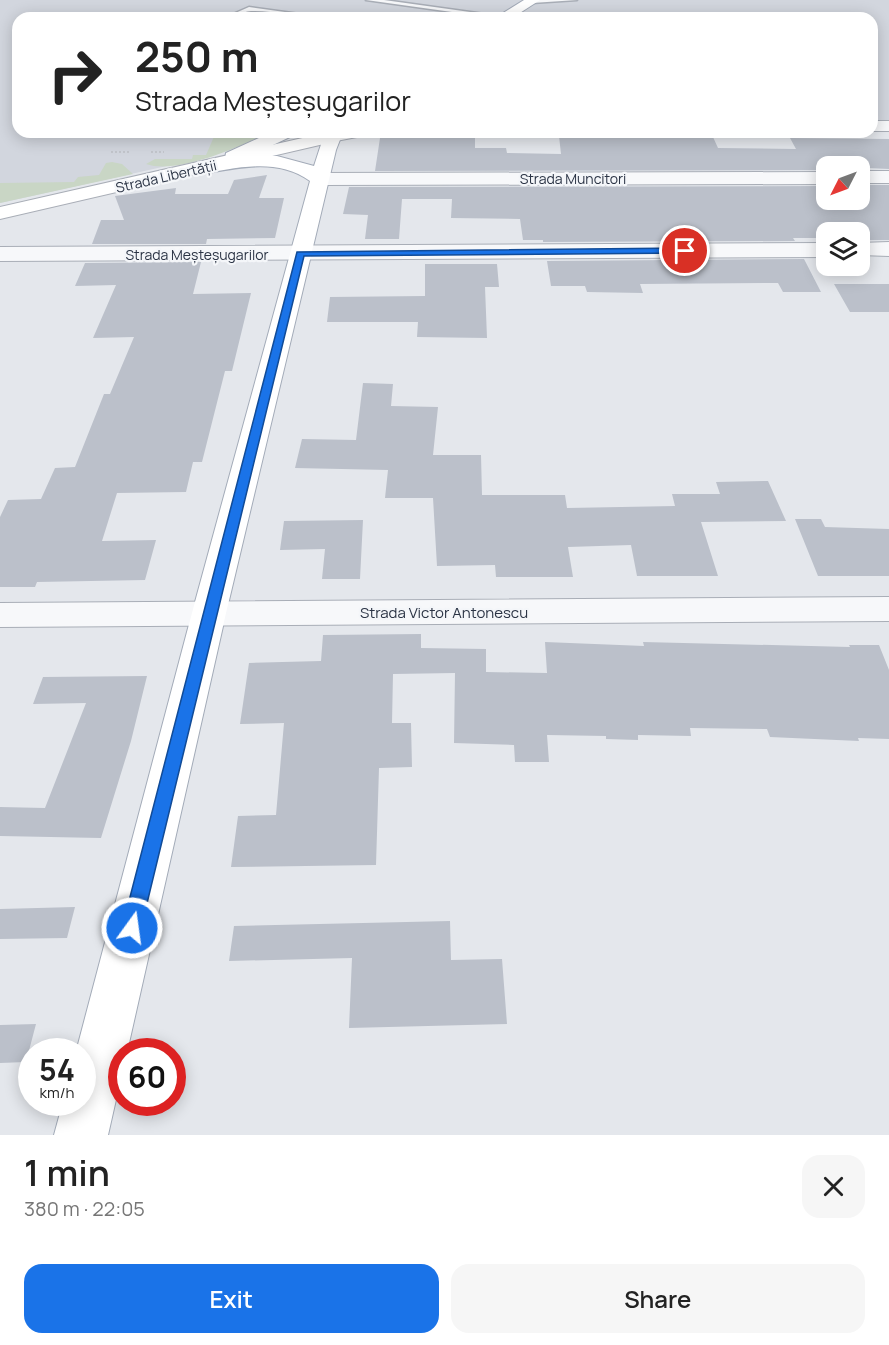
<!DOCTYPE html>
<meta charset="utf-8">
<style>
body{margin:0;font-family:Manrope,sans-serif;background:#f6f6f6;color:#222;height:100vh;display:flex;flex-direction:column;font-size:22px;white-space:nowrap}
*{box-sizing:border-box;margin:0}
p{font-size:20px;color:#767676}
.icon{flex:none;width:33px;height:33px;fill:none;stroke:currentColor;stroke-width:2;stroke-linecap:round;stroke-linejoin:round}
.map{position:relative;height:1135px;overflow:hidden}
.panel{display:flex;flex-direction:column;background:#fff;flex:1}
.panel>*{flex:none}
.banner{position:absolute;left:12px;top:12px;width:866px;height:126px;border-radius:18px;box-shadow:0 3px 15px #0003;background:#fff;color:#222;overflow:hidden}
.needle{width:39px;rotate:228deg}
.tools{position:absolute;left:816px;top:156px;display:grid;gap:12px}
.tools a{display:grid;place-items:center;width:54px;height:54px;border-radius:12px;background:#fff;box-shadow:0 3px 15px #0003;font-size:30px}
.speed{position:absolute;left:18px;top:1038px;display:flex;gap:12px;font-size:30px;font-weight:700;text-align:center}
.speed>*{display:grid;place-content:center;width:78px;height:78px;border-radius:50%;background:#fff;box-shadow:0 3px 15px #0003;line-height:1}
.speed small{font-size:15px;font-weight:400}
.speed .limit{border:9px solid #d22;background:#fff;color:#111}
.pin{position:absolute;display:grid;place-items:center;width:51px;height:51px;color:#fff;margin:-26px;border:3px solid #fff;border-radius:50%;box-shadow:0 2px 6px #0007}
.me{position:absolute;width:66px;margin:-33px;rotate:14deg;stroke-linejoin:round;filter:drop-shadow(0 0 4px #0008)}
.turn{display:flex;align-items:center;gap:21px;height:126px;padding:0 24px;font-size:27px}
.turn .icon{width:78px;height:78px;stroke-width:2.5}
.turn b{display:block;font-size:42px;line-height:51px}
.round{display:grid;place-items:center;flex:none;width:63px;height:63px;border-radius:18px;background:#f6f6f6}
.summary{display:flex;align-items:center;justify-content:space-between;height:102px;padding:0 24px}
h1{font-size:36px;font-weight:600;line-height:45px}
.cta{display:flex;gap:12px;margin-top:auto;padding:12px 24px}
.cta a{flex:1;height:69px;border-radius:18px;background:#1a73e8;color:#fff;font-size:24px;font-weight:600;line-height:69px;text-align:center}
.cta a+a{background:#f6f6f6;color:#222}
.map>svg:first-child{display:block}
</style>
<div class="map">
<svg width="889" height="1135" viewBox="0 0 889 1135">
<rect width="100%" height="100%" fill="#e4e7ec"/>
<path fill="#d2d6de" d="M0 0H889V120H872V18H18V132H269L236 147 203 158 0 203Z"/>
<path fill="#c9d6c5" d="M216 132H269C241 147 176 175 146 164L155 159H192L193 155H206Z
M112 162 122 164 133 174 0 203V183L74 182 78 177 99 175 106 163Z"/>
<path fill="#bbc0ca" d="M475 135V148H506L507 153 561 154 559 136 713 137 718 148 796 149 790 138 889 139V169L826 166V170L375 171 380 138Z
M267 175 259 198H284L275 238 207 239 206 244H92L101 220H124L115 196 176 188 175 194H228L234 180Z
M860 185H889V240H868L861 230 826 229V238H793L795 241 543 242V240H523L520 219 451 218 452 199H402L399 239H365L368 215 343 214 349 187 826 186V200H860Z
M804 259 821 292H783L778 283 640 284 643 293 587 292 585 286H551L547 261Z
M201 262 193 294 251 293 232 371H225L202 462H193L186 492 117 493 102 541 156 540 145 580 37 582 35 587H0V517L8 500 41 499 55 468 75 467 104 394H110L134 337 93 338 116 285 75 286 85 263Z
M425 264H497L499 287H485L487 338 417 337 418 322H327L330 297 425 296Z
M834 284H889V312H850Z
M363 383 393 384 391 406 438 407 433 455H481L482 495H565L567 508 675 506 672 494H720L716 482 768 481 786 521 701 522 718 576H637L631 545 568 547 573 577H496L495 565 437 566 433 498H385L388 470 295 468 302 439 356 440Z
M795 519H821L825 527 889 529V576H818Z
M363 520 360 579H322L325 549 280 550 284 521Z
M421 634V648L486 649V672L547 673 545 642 644 646 643 642 850 647 849 645H879L889 670V739L858 738 859 741 770 737 767 729 690 728 691 736 638 735V740L606 739V736L547 735 549 762H515L514 745 454 743 455 673 393 674 392 723H411L412 767 379 768 376 865 231 867 238 816 276 815 284 723 240 724 249 663 321 661 323 635Z
M147 676 131 741 101 838 0 836V807L45 808 86 703 33 704 43 677Z
M75 907 67 938 0 939V909Z
M450 921 451 960 502 959 507 1024 349 1028 352 958 229 961 234 926Z
M36 1024 26 1062 0 1063V1025Z"/>
<g fill="none" stroke-linecap="round" stroke-linejoin="round">
<g stroke="#a9aeb7" stroke-width="3">
<path id="lane" d="M366 0H384L506 17 495 18Z
M529 0H577L532 3Z
M249 7 314 16 317 18C296 18 272 10 251 11 241 12 234 18 224 18Z"/>
</g>
<g stroke="#a9aeb7" stroke-width="2">
<path id="street" d="M872 121H889V131H872Z
M330 132H365L362 136 331 142 325 141 322 137Z
M860 171H889V183H860Z
M826 172V184L320 185 313 183 310 179 313 175 320 173Z
M889 242V256L860 255V243Z
M826 243V257L0 261V247Z
M889 597V621L0 627V603Z"/>
</g>
<g stroke="#a9aeb7" stroke-width="2">
<path id="secondary" d="M329 132 337 133 340 137 337 141 0 219V207Z"/>
</g>
<g stroke="#a3abb8" stroke-width="2">
<path id="primary" d="M524 0H540L512 18H495Z
M272 132H295L292 136 250 156H277L314 166 325 132H343L336 150 226 613 127 1052H122V1073L108 1135H54L63 1102H82V1052H76L192 613 310 181C277 157 235 168 198 175L191 173 189 169 191 165 225 159 226 153Z"/>
</g>
<path stroke="#c2c5cb" stroke-width="2" stroke-dasharray="2 2" stroke-linecap="butt" d="M111 152H129
M151 152H164"/>
<use href="#lane" fill="#f7f8fa" fill-rule="evenodd"/>
<use href="#street" fill="#f7f8fa" fill-rule="evenodd"/>
<use href="#secondary" fill="#fff" fill-rule="evenodd"/>
<use href="#primary" fill="#fff" fill-rule="evenodd"/>
</g>
<path fill="#1a73e8" stroke="#114b97" stroke-width="1.5" d="M685 248 688 249V253L304 256 141 928 138 934 132 937 125 934 122 928 297 252Z"/>
<g text-anchor="middle" dominant-baseline="central" stroke-width="4.5" stroke-linejoin="round" paint-order="stroke">
<g font-size="14" fill="#2b3445" stroke="#f4f6f9">
<text transform="translate(166 176) rotate(-13)">Strada Libertății</text>
<text x="573" y="178">Strada Muncitori</text>
<text x="197" y="254">Strada Meșteșugarilor</text>
</g>
<g font-size="15" fill="#2b3445" stroke="#f4f6f9">
<text x="444" y="612">Strada Victor Antonescu</text>
</g>
</g>
</svg>
<div class="tools">
<a><svg class="needle" viewBox="-14 -14 28 28"><path d="M0-13l5 13h-10z" fill="#e53935"/><path d="M0 13l5-13h-10z" fill="#767676"/></svg></a>
<a><svg class="icon" aria-label="layers" viewBox="0 0 24 24"><path d="M12 4l9 5-9 5-9-5zM3 14l9 5 9-5"/></svg></a>
</div>
<div class="speed"><div>54<small>km/h</small></div><div class="limit">60</div></div>
<div class="pin" style="left:685px;top:251px;background:#d93025"><svg class="icon" aria-label="arrive" viewBox="0 0 24 24"><path d="M6 21V4h12l-3 4 3 4H6"/></svg></div>
<svg class="me" style="left:132px;top:928px" viewBox="-20 -20 40 40"><circle r="17" fill="#1a73e8" stroke="#fff" stroke-width="3"/><path d="M0-11L8 9 0 5-8 9z" fill="#fff"/></svg>
<div class="banner">
<div class="turn"><svg class="icon" aria-label="right" viewBox="0 0 24 24"><path d="M7 20v-9h11M14 6l5 5-5 5"/></svg><div><b>250 m</b>Strada Meșteșugarilor</div></div>
</div>
</div>
<section class="panel">
<div class="summary"><div><h1>1 min</h1><p>380 m · 22:05</p></div><a class="round"><svg class="icon" aria-label="close" viewBox="0 0 24 24"><path d="M6 6l12 12M18 6L6 18"/></svg></a></div>
<div class="cta"><a>Exit</a><a>Share</a></div>
</section>
